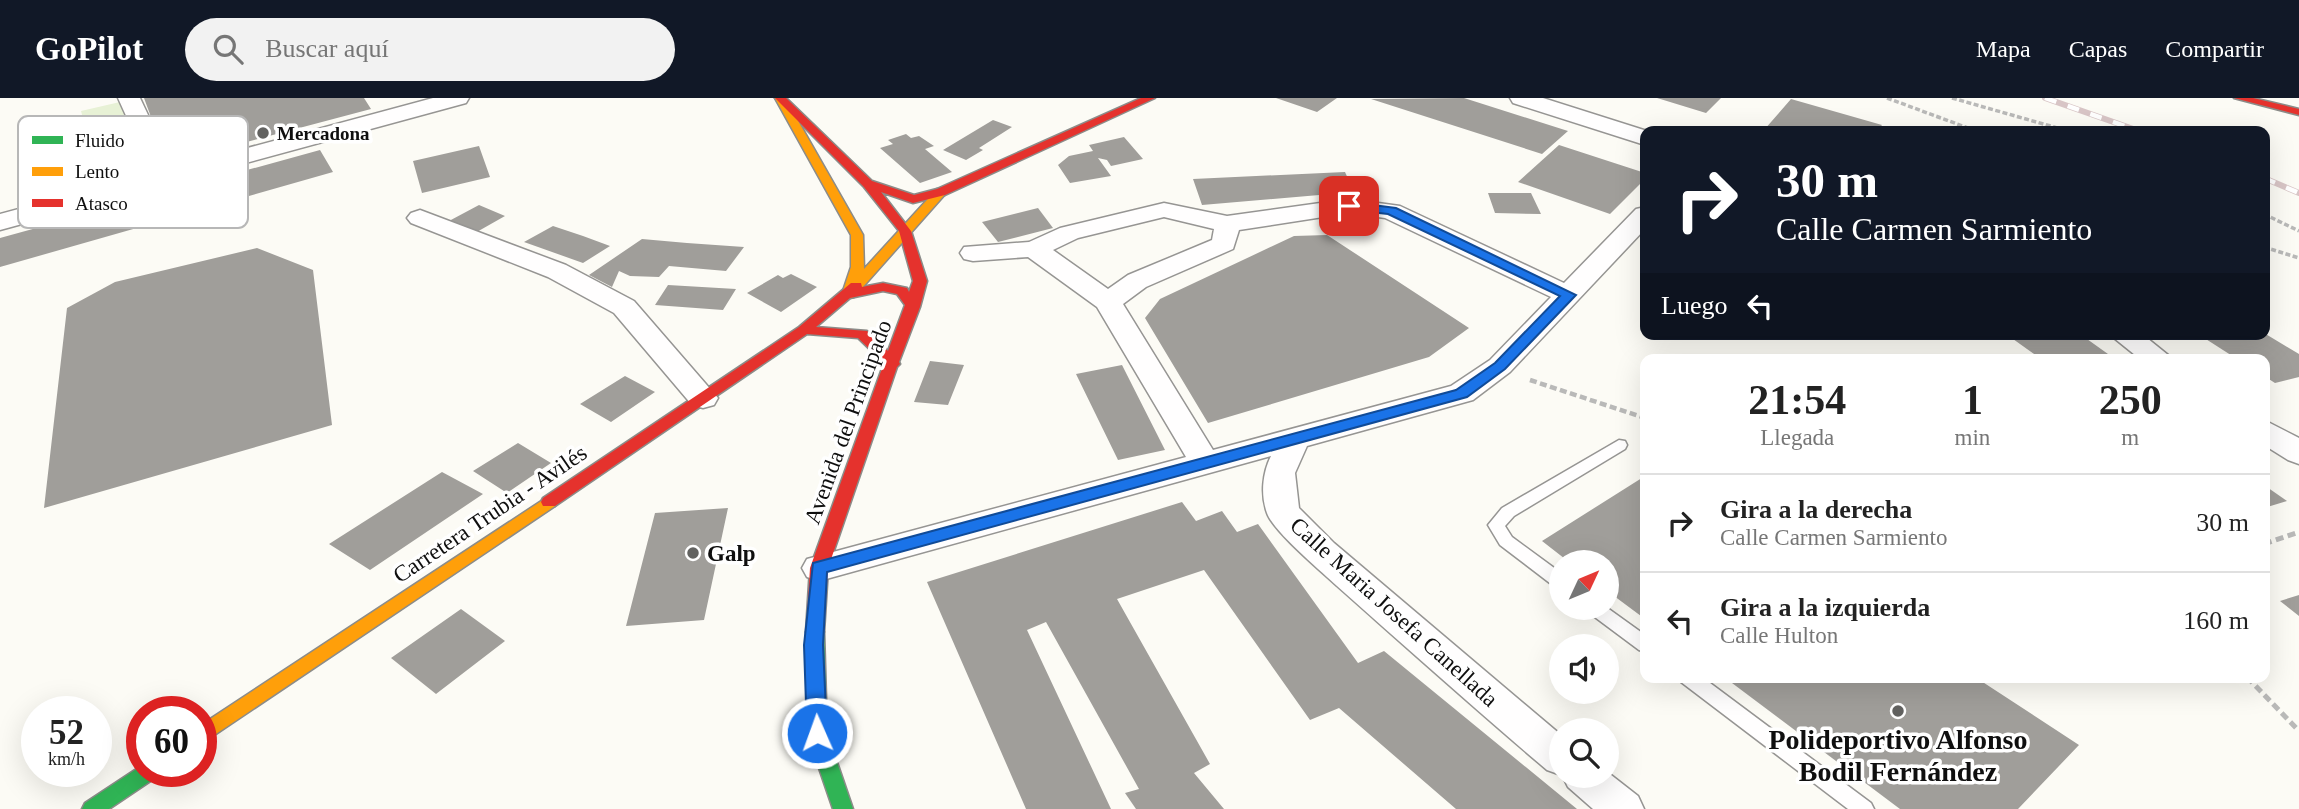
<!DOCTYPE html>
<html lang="es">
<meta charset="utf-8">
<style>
body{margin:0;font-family:"Times New Roman",serif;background:#f2f2f2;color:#222;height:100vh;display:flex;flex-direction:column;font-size:26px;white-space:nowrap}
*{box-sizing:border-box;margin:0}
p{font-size:23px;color:#767676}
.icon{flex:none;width:38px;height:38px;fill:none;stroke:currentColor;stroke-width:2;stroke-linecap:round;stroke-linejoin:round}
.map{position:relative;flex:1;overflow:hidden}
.side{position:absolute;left:1640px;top:256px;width:630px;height:329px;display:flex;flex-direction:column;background:#fff;border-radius:14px;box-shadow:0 7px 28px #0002}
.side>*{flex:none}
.banner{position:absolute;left:1640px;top:28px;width:630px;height:214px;border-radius:14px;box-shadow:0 7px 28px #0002;background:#111827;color:#fff;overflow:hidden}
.needle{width:46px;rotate:46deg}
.fabs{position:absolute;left:1549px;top:452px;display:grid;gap:14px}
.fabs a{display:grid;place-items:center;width:70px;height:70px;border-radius:50%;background:#fff;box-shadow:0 7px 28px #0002;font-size:35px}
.speed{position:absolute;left:21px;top:598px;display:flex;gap:14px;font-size:35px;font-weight:700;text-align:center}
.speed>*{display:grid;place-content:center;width:91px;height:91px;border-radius:50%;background:#fff;box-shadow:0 7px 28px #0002;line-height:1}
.speed small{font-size:18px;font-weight:400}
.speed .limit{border:10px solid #d22;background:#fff;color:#111}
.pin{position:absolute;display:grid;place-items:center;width:60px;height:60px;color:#fff;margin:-30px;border-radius:14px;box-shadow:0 4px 10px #0006}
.me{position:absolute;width:77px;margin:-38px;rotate:358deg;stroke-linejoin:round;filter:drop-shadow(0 0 5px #0008)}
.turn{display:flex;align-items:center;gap:24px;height:147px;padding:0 21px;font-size:32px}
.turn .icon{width:91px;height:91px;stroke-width:2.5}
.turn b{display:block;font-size:49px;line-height:60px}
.then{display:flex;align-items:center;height:66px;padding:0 21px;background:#0003;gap:14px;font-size:26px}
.eta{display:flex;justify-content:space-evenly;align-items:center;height:119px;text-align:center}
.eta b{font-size:42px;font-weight:600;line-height:49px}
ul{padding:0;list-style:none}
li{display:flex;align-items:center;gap:21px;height:98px;padding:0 21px;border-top:2px solid #e0e0e0}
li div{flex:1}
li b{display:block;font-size:26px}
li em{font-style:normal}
header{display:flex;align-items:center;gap:42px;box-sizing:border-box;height:98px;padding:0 35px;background:#111827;color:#fff}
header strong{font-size:33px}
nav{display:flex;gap:38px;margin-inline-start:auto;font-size:24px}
.search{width:490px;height:63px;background:#f2f2f2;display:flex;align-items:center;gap:18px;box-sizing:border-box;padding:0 24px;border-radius:38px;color:#767676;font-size:26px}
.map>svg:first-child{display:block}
</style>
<header>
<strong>GoPilot</strong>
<div class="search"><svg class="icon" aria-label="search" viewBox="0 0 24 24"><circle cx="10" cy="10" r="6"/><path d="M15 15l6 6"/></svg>Buscar aquí</div>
<nav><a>Mapa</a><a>Capas</a><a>Compartir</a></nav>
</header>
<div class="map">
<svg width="2299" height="711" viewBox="0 0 2299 711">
<rect width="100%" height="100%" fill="#fcfbf5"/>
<path fill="#e7f1d5" d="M120 4 129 29 88 39 81 13Z"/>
<path fill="#a09e9a" d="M144 0H364L371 11 168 65Z
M1276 0H1337L1317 14Z
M1464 0 1568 33 1542 56 1371 1Z
M1657 0H1721L1706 15Z
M1791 1 1882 27 1877 33 1764 32Z
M993 22 1012 29 979 50 983 52 966 62 943 52Z
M906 36 911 40 919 38 934 48 925 51 952 74 920 85 880 50 893 46 888 42Z
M1124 39 1143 61 1111 68 1107 62 1098 60 1111 78 1070 85 1058 67 1069 58 1093 53 1089 47Z
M1559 47 1645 75V81L1610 116 1518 84Z
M479 48 490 79 422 95 413 63Z
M320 52 333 74 0 169V140Z
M1345 74 1354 94 1202 107 1193 81Z
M1488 95H1531L1541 116 1495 115Z
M479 107 505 118 475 135 449 123Z
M1038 110 1053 130 998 144 982 124Z
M553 128 583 138 610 148 583 165 524 144Z
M1327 137 1469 230 1429 259 1208 325 1145 220 1160 201 1294 138Z
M642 141 687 145 744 149 726 173 669 168 659 179 630 178 619 173 612 189 589 177Z
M257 150 313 172 332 327 44 410 67 210 115 184Z
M791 176 817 189 781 214 747 195 778 177 783 180Z
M668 187 736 191 723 212 655 207Z
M2264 235 2299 256V279L2275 285 2264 278V261H2237L2198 236Z
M2006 236H2080L2115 261H2041Z
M930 263 964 267 948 307 914 304Z
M1122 267 1165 352 1118 362 1076 276Z
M625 278 655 294 611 324 580 306Z
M518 345 551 365 507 395 473 373Z
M442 374 483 396 370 472 329 446Z
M1645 378V521L1606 492V464H1569L1542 443Z
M2264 387 2287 403 2264 410Z
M1182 404 1196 423 1222 413 1237 434 1258 426 1358 565 1384 553 1577 711H1456L1339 610 1310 622 1204 472 1117 501 1210 666 1194 675 1224 711H1136L1125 695 1139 691 1046 524 1027 532 1111 711H1026L927 484Z
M728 410 704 522 626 528 655 415Z
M2299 497V518L2280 503Z
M461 511 505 543 436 596 391 560Z
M1724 579H1975L2079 647 2018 711H1900Z"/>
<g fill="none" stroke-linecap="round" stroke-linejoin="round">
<g stroke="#969593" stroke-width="3">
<path id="lane" d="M1619 342 1625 343 1627 347 1625 351 1514 418 1505 428 1512 439 1561 475V491L1555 489 1500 447 1488 427 1502 410Z
M1585 509H1606L1645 537V554L1639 552 1588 514Z
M1679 579H1702L1871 705 1874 711H1848L1681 584Z"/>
</g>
<g stroke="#969593" stroke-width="3">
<path id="street" d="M118 0H140L173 70 433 0H469L466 5 0 132V116L152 75Z
M1510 0H1543L1647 33 1645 47 1513 5Z
M1349 101 1400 108 1564 185 1636 111 1645 109V131L1510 274 1473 302 1307 348 1295 375 1299 410 1334 445 1561 637V677L1547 672C1476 612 1407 550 1337 488 1321 473 1273 433 1267 415 1260 396 1263 374 1271 358L819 483 807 479 802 470 807 461 1186 359 1097 209 1028 159 973 163 964 161 960 155 964 149 1029 144 1060 130 1164 105 1227 118ZM1349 115 1385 120 1551 199 1490 262 1451 288 1213 352 1123 206 1146 189 1233 151 1239 132ZM1164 119 1214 131 1212 142 1128 177 1108 191 1053 152 1078 140Z
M420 112 566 167 634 203 718 300 714 307 703 310 692 307 614 215 548 179 411 125 407 120 411 115Z
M2109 236H2142L2173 261H2140Z
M2264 322 2299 340V366L2288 362 2264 347Z
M1606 673 1638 698 1644 711H1593L1568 689 1562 677H1606Z"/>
</g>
<g stroke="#8c8c89" stroke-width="3">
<path id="fast" d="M815 527 821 529 824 534 827 635 853 711H833L807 635 806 534 809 529Z
M141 668 142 674H158L155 680 109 711H82L85 705Z"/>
</g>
<g stroke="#8c8c89" stroke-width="3">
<path id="slow" d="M775 0H785L863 137 864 171 937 91H945L947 94 861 191 857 192 854 199 849 200 842 196 851 169V137Z
M549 398 557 404 555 408 201 646V627Z"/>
</g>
<g stroke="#8c8c89" stroke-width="3">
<path id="jam" d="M775 0H786L872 83 914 97 937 91 1141 0H1155L945 97 913 105 881 94 911 133 927 183 920 209 899 264 900 266 897 269 828 470 824 534 821 539 815 541 809 539 806 534 810 470 884 265 858 240 807 236 555 408H543L541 404 543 400 799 229 851 185H861L862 189 883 185 907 190 909 194 913 183 899 133 864 89ZM883 193 897 196 905 207 888 253 867 233 816 229 850 200Z
M2234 0H2253L2299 11V17Z"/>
</g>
<path stroke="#b9b9b8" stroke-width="3.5" stroke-dasharray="5 2.5" stroke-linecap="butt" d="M1887 0 1976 33
M1952 0 2068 33
M2264 116 2299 133
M2264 149 2299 160"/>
<path stroke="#b9b9b8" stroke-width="4.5" stroke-dasharray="7 3.5" stroke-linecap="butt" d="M1530 282 1645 320"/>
<path stroke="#b9b9b8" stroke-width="5" stroke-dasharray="8 4.5" stroke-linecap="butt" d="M2264 446 2299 434
M2247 579 2299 633"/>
<use href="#lane" fill="#fffefe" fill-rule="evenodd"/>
<use href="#street" fill="#fffefe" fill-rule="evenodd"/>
<use href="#fast" fill="#30b455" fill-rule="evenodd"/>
<use href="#slow" fill="#ff9f0a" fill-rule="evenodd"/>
<use href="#jam" fill="#e5322d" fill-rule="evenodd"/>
<g stroke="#d8c5c6" stroke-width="6">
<path id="rail" d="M2045 0 2139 33
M2264 80 2299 95"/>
</g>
<use href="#rail" stroke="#fff" stroke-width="4.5" stroke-dasharray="12" stroke-linecap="butt"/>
</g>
<path fill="#1a73e8" stroke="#114b97" stroke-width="2" d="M1349 104 1396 110 1576 197 1505 271 1467 299 827 474 823 547 827 635 824 641H810L807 635 804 547 813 465 1456 292 1495 265 1560 198 1388 116 1344 111V105Z"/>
<g fill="#626260" stroke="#fff" stroke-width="2.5">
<circle cx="263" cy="35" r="7"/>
<circle cx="693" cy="455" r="7"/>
<circle cx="1898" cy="613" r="7"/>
</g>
<g text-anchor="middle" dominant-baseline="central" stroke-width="7" stroke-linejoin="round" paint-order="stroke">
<g font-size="19" font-weight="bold" fill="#0f0f0f" stroke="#fff" text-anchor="start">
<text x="277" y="35">Mercadona</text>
</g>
<g font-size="23" fill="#0f0f0f" stroke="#fff">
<text transform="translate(848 324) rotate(-70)">Avenida del Principado</text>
<text transform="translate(490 416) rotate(-34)">Carretera Trubia - Avilés</text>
<text transform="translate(1394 514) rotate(42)">Calle Maria Josefa Canellada</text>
</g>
<g font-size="23" font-weight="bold" fill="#0f0f0f" stroke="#fff" text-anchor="start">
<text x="707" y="455">Galp</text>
</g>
<g font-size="28" font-weight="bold" fill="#0f0f0f" stroke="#fff">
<text x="1898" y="641">Polideportivo Alfonso<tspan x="1898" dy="32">Bodil Fernández</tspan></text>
</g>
</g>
<rect x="18" y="18" width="230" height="112" rx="10" fill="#fff" stroke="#b7b7b7" stroke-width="2"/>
<rect x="32" y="38" width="31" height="8" fill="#30b455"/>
<rect x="32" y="69" width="31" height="9" fill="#ff9f0a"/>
<rect x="32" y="101" width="31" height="8" fill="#e5322d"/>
<g font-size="19" fill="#0f0f0f">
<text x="75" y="49">Fluido</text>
<text x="75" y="80">Lento</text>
<text x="75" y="112">Atasco</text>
</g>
</svg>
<div class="fabs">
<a><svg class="needle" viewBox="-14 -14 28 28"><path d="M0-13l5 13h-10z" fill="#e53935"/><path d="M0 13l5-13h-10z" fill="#767676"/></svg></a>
<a><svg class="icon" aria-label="sound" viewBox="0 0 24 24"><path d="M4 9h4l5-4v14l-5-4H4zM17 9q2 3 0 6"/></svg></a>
<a><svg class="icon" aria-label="search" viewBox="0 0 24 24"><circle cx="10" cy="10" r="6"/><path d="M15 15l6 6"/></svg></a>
</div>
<div class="speed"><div>52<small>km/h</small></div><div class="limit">60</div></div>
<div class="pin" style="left:1349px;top:108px;background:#d93025"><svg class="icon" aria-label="arrive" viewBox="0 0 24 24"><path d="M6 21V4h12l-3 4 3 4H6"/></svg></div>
<svg class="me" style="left:817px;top:635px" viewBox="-20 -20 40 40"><circle r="17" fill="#1a73e8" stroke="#fff" stroke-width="3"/><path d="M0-11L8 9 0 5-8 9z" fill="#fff"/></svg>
<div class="banner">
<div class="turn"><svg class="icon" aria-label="right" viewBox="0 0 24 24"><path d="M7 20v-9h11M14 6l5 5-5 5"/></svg><div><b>30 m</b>Calle Carmen Sarmiento</div></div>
<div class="then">Luego<svg class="icon" aria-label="left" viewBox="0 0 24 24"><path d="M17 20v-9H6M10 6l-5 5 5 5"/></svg></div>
</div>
<section class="side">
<div class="eta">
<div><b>21:54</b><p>Llegada</p></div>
<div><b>1</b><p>min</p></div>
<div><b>250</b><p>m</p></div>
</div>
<ul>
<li><svg class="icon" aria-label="right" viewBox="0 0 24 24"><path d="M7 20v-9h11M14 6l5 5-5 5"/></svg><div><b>Gira a la derecha</b><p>Calle Carmen Sarmiento</p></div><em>30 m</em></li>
<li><svg class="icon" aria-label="left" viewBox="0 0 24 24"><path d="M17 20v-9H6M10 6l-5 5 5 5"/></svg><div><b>Gira a la izquierda</b><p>Calle Hulton</p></div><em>160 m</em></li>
</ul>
</section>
</div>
